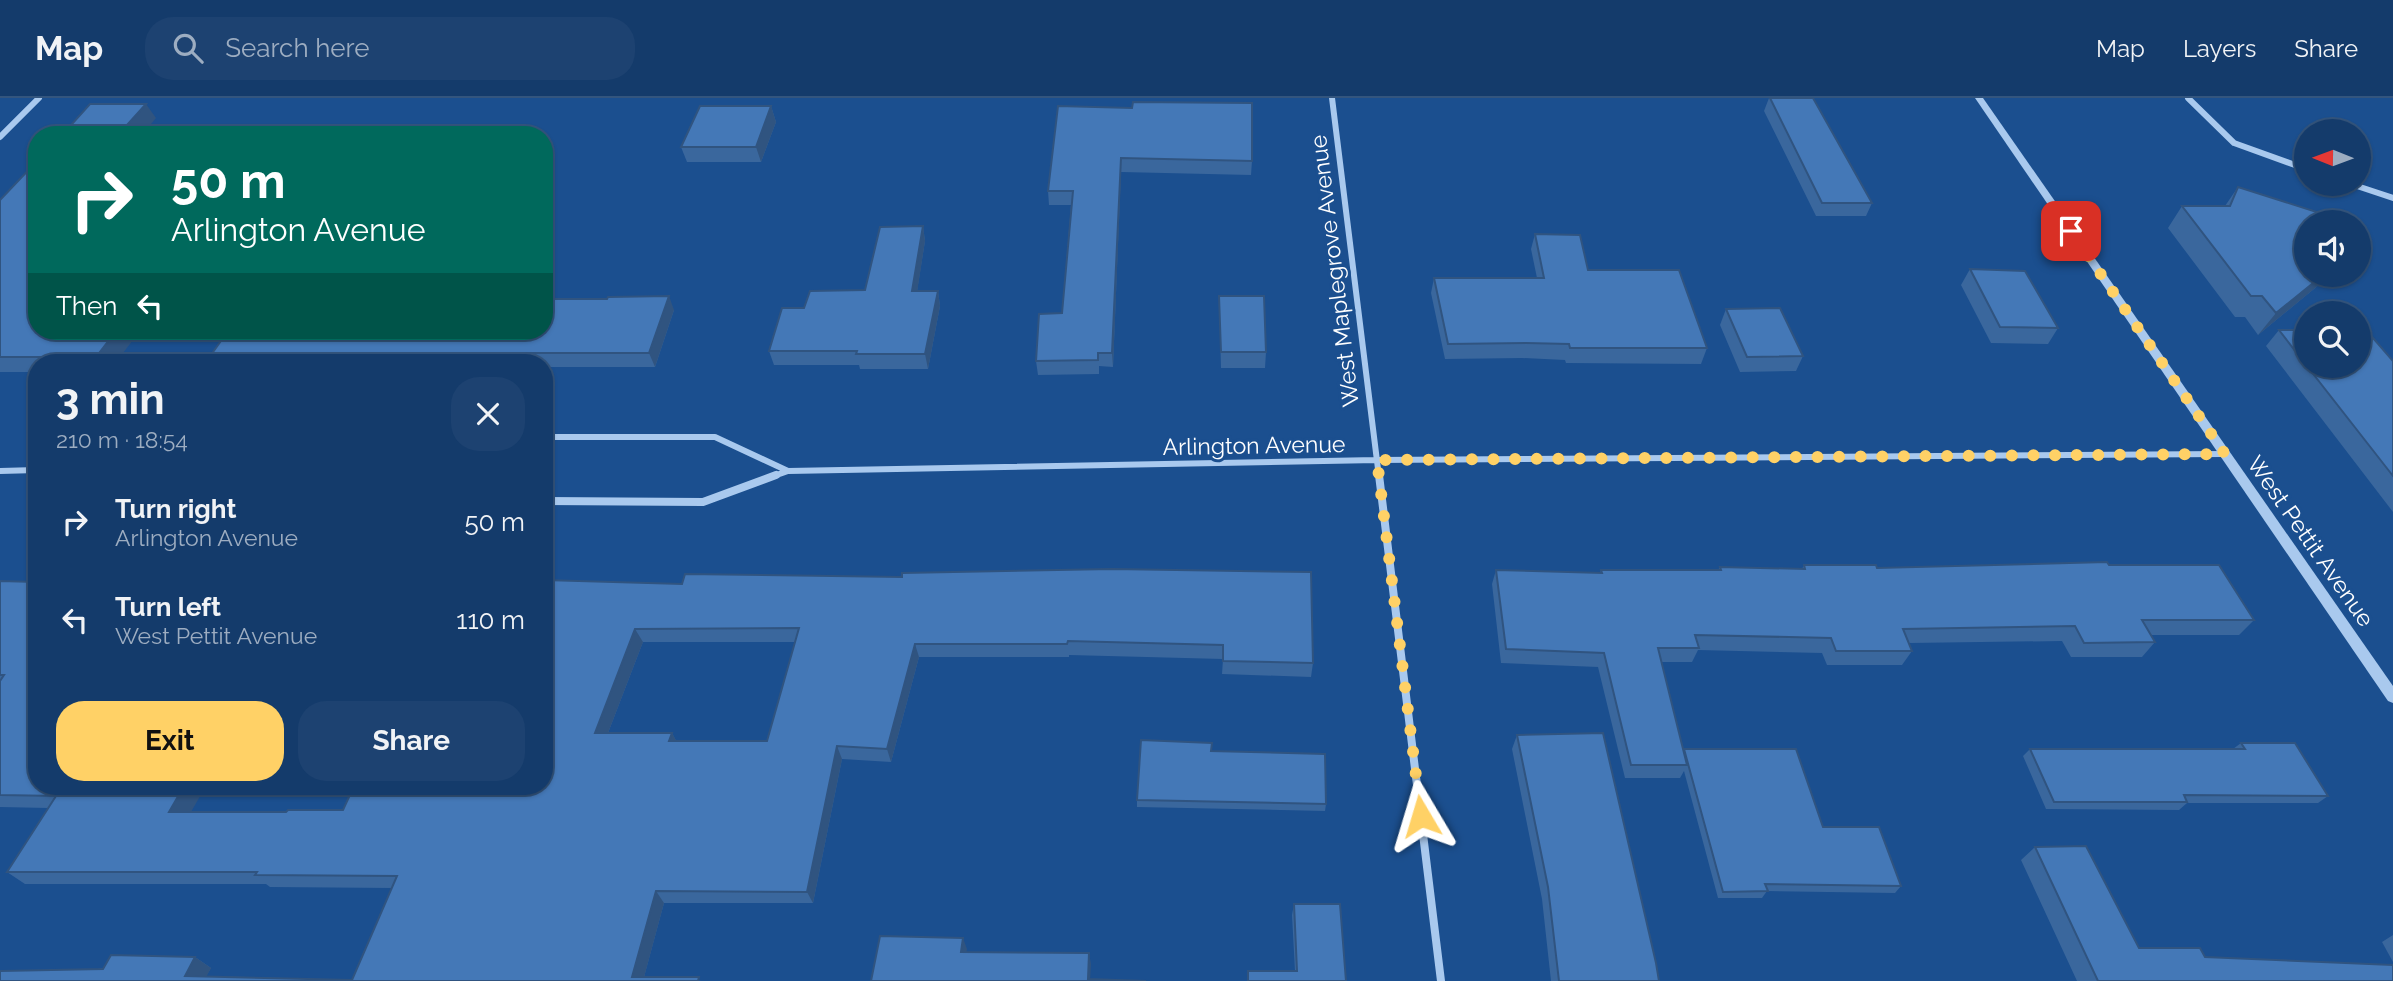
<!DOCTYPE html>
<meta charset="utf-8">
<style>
body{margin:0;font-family:Raleway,sans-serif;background:#1d4271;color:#f1f3f6;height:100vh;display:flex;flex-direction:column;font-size:26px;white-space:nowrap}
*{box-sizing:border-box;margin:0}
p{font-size:23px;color:#9dadc1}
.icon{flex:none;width:38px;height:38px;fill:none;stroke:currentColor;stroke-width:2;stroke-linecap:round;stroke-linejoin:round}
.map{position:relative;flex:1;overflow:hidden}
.panel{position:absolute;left:28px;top:256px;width:525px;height:441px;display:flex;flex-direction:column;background:#143b6b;border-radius:28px;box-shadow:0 2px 5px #0004,0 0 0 2px #33557e}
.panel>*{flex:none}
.hud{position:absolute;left:28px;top:28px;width:525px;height:214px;border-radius:28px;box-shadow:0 2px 5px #0004,0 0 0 2px #33557e;background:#00695c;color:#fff;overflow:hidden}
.needle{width:46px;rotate:271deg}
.tools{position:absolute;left:2294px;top:21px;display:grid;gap:14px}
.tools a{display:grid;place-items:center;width:77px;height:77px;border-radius:50%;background:#143b6b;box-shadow:0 2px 5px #0004,0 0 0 2px #33557e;font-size:35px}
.pin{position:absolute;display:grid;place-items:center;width:60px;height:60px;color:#fff;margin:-30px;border-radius:14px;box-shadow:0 4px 10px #0006}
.me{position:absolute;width:77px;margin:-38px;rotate:353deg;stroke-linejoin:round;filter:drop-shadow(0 0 5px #0008)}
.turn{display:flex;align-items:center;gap:24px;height:147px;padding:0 28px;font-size:32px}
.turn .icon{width:91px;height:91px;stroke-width:2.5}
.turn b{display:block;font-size:49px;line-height:60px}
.then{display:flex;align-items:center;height:66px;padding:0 28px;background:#0003;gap:14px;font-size:26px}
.round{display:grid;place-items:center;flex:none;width:74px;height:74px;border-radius:28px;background:#1d4271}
.summary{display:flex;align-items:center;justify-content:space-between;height:119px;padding:0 28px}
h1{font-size:42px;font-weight:700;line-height:52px}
.cta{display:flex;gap:14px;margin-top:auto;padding:14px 28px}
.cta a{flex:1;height:80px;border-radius:28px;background:#ffd166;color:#111;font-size:28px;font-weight:700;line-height:80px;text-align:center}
.cta a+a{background:#1d4271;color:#f1f3f6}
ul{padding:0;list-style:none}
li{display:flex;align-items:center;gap:21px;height:98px;padding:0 28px}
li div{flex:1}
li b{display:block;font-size:26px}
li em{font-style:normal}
header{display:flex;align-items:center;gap:42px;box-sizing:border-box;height:98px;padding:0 35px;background:#143b6b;border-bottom:2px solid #33557e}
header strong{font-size:33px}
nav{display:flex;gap:38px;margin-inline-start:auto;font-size:24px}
.search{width:490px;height:63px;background:#1d4271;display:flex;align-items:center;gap:18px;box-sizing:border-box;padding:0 24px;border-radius:28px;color:#9dadc1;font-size:26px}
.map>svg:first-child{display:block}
</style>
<header>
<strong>Map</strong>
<div class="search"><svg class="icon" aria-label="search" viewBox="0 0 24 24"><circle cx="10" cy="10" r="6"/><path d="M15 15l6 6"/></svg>Search here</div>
<nav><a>Map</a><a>Layers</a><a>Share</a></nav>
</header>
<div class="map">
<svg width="2393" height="883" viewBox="0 0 2393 883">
<rect width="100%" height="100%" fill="#1b4f8f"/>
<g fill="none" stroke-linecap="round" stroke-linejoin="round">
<path stroke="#a9c9ee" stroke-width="6" d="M1332 0 1379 379
M2188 0 2234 45 2306 71
M0 39 39 0
M2351 86 2393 100
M544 339H715L788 373
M0 373 37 372
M771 379 788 373 1377 362 2225 356"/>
<path stroke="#a9c9ee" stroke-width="8" d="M1379 377 1441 883
M544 403 703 404 776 377"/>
<path fill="#a9c9ee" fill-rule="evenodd" d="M1975 0H1983L2393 588V605L2388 603Z"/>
</g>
<path fill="#3a679d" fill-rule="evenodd" d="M1769 0 1872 105 1866 118H1816L1764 13Z
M771 8 776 24 761 64H687L681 49Z
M1058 8 1252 63 1251 77 1121 74 1113 269 1099 268V276L1038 277 1036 263 1062 215 1071 107H1049L1048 93Z
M2238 89 2306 177H2330L2326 181 2258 237 2245 219H2235L2168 130 2182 108H2225Z
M0 102 37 233 116 264H37V274H0Z
M923 128 925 143 917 193H938L940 208 928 271H860L859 267H774L769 253 865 192Z
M1535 136 1707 250 1701 266 1566 265 1565 262 1522 260 1445 261 1431 195 1434 180H1537L1531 151Z
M1970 171 2058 230 2048 246 1991 245 1961 187Z
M1219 198 1266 254 1265 270H1221Z
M1726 211 1803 258 1796 273 1740 274 1720 227Z
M674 212 655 269H544V264H206L228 233Z
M2279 232H2306V268H2359L2393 263V414L2266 248Z
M1804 467 1877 470 2109 467 2254 522 2239 537H2151L2155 544 2142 559H2071L2062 543 1909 545 1912 553 1902 567H1827L1822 555 1698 552 1692 564H1661L1683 652 1823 729 1901 788 1895 795 1767 793 1762 800H1718L1684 673 1680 680H1625L1598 569 1501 565 1492 486 1496 472 1600 475 1601 472H1718L1720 469 1802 471Z
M902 479 1313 565 1311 579 1222 576 1223 561 1069 557V559H919L891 664 842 661 813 805H664L644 879 702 883H0L195 859 211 870 206 878 352 882 392 790 270 789 266 786H25L7 774 48 710 0 709V483L191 714H286L343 712 544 688V482L682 486ZM643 544H795L767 643H676L672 635H608Z
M1517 637 1659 883H1551L1542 801 1512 651Z
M2241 645 2328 698 2318 705H2187L2179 712 2046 711 2023 658 2030 651H2233Z
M1212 653 1326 706 1325 713 1137 709V702Z
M2035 749 2139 850 2393 883H2077L2021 762Z
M1294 806 1346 883H1247L1248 873H1295L1292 817Z
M2393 837V864L2382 844Z"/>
<path fill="#305480" d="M146 6 156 20 142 37H118Z
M771 8 776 24 761 64 756 49Z
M1121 60V74L1113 269 1112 255Z
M923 128 925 143 915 208 912 193Z
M2323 177H2330L2326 181 2258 237 2276 215Z
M938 193 940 208 928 271 925 256Z
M669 198 674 212 655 269 649 255Z
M116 233H140L116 264H101L96 259Z
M273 255 279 264H267Z
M635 531 643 544 603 648 595 635Z
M915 546 919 559 891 664 887 651Z
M672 635 679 648 669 643Z
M837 648 842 661 813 805 807 794Z
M184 688H206L184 726 169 714Z
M656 793 664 805 643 883 632 879Z
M963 840 967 851 965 865 961 854Z
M1089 855 1091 866 1090 883 1088 881Z
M195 859 211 870 204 883 185 878Z"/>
<path fill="#4478b7" stroke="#305480" stroke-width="2" fill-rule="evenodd" d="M1770 0H1813L1872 105H1822Z
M1133 4 1252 5V63L1121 60 1112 255H1098V262L1036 263 1039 216 1062 215 1073 93H1048L1058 8 1132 10Z
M90 6H146L118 37H62Z
M700 8H771L756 49H681Z
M37 63V127L35 129 37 128V233H116L96 259H0V102Z
M2238 89 2348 124H2306V177H2323L2276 215 2262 198H2251L2182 108H2230Z
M923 128 912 193H938L925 256H856L857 253H769L782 210H804L810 193 865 192 880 129Z
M1535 136 1580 137 1588 172H1679L1707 250H1570L1569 246 1526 245 1448 246 1434 180H1544Z
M1970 171 2025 173 2058 230 2000 229Z
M669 198 649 255H273L267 264H206L228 233H544V201H607L608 199Z
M1219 198H1264L1266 254H1221Z
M1780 210 1803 258 1747 259 1726 211Z
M2279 232H2306V267Z
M2359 233H2367L2393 263V378L2307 268H2359Z
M2107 464 2109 467H2219L2254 522H2142L2155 544 2084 545 2075 528 1903 531 1912 553H1836L1831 540 1695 537 1699 550H1658L1687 667H1631L1604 555 1506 551 1496 472 1602 475 1601 472H1721L1720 469 1805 471 1804 467H1876L1877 470Z
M1112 471 1311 474 1313 565 1223 563V547L1068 543 1067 546H915L887 651 837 648 807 794 656 793 632 879H699L698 883H0V873L103 871 111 857 195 859 185 878 352 882 397 778 255 777 257 774H7L56 698 0 697V583L4 577H0V483L37 484V688H184L169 714H286L288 712H343L354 688H544V482L682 486 685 476 902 479V475ZM799 530 767 643H669L672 635H595L635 531Z
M1603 635 1656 865 1659 883H1559L1548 789 1517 637Z
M1141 642 1212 645 1211 653 1325 656 1326 706 1137 702Z
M2241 645H2295L2328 698 2184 697 2187 704H2054L2030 651H2245Z
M1684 651H1796L1823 729H1879L1901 788 1765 786 1768 793 1723 794Z
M2086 748 2139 850H2200L2205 859 2393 867V883H2098L2035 749Z
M1294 806H1340L1346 883H1248V873H1297Z
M880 838 963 840 961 854 1089 855 1088 881 1146 883H871Z"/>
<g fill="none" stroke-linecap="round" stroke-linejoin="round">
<path stroke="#ffd166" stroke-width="12" stroke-dasharray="0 21.6" d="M1421 718 1377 362 2225 356 2071 133"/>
</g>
<g text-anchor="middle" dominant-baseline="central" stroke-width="6" stroke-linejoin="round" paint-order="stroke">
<g font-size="23" fill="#fff" stroke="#1b4f8f">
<text transform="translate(1334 173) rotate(-97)">West Maplegrove Avenue</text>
<text transform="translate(1254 347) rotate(-1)">Arlington Avenue</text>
<text transform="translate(2311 443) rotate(55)">West Pettit Avenue</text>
</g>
</g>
</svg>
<div class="tools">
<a><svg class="needle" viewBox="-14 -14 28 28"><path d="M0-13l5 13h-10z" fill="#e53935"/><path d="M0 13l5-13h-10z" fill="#9dadc1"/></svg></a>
<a><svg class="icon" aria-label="sound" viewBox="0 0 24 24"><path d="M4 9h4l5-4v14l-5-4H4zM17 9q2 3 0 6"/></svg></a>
<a><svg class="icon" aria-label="search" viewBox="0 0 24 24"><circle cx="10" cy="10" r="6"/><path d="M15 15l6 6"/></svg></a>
</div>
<div class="pin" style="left:2071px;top:133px;background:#d93025"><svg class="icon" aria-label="arrive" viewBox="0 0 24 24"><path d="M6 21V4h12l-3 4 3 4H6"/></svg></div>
<svg class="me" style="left:1421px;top:718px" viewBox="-20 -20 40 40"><path d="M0-17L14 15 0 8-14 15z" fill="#ffd166" stroke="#fff" stroke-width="4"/></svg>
<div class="hud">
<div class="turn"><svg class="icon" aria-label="right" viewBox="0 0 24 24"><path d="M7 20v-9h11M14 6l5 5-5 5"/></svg><div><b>50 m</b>Arlington Avenue</div></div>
<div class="then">Then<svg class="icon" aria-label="left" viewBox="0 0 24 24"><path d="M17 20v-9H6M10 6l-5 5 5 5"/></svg></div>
</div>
<section class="panel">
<div class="summary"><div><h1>3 min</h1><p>210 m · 18:54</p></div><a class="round"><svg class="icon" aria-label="close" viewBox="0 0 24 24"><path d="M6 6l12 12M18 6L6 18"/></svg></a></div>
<ul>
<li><svg class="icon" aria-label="right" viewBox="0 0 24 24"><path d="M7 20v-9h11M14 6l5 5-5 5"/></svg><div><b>Turn right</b><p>Arlington Avenue</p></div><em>50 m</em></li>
<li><svg class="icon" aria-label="left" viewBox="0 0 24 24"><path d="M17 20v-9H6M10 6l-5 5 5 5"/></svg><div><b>Turn left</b><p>West Pettit Avenue</p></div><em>110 m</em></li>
</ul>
<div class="cta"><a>Exit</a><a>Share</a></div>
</section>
</div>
